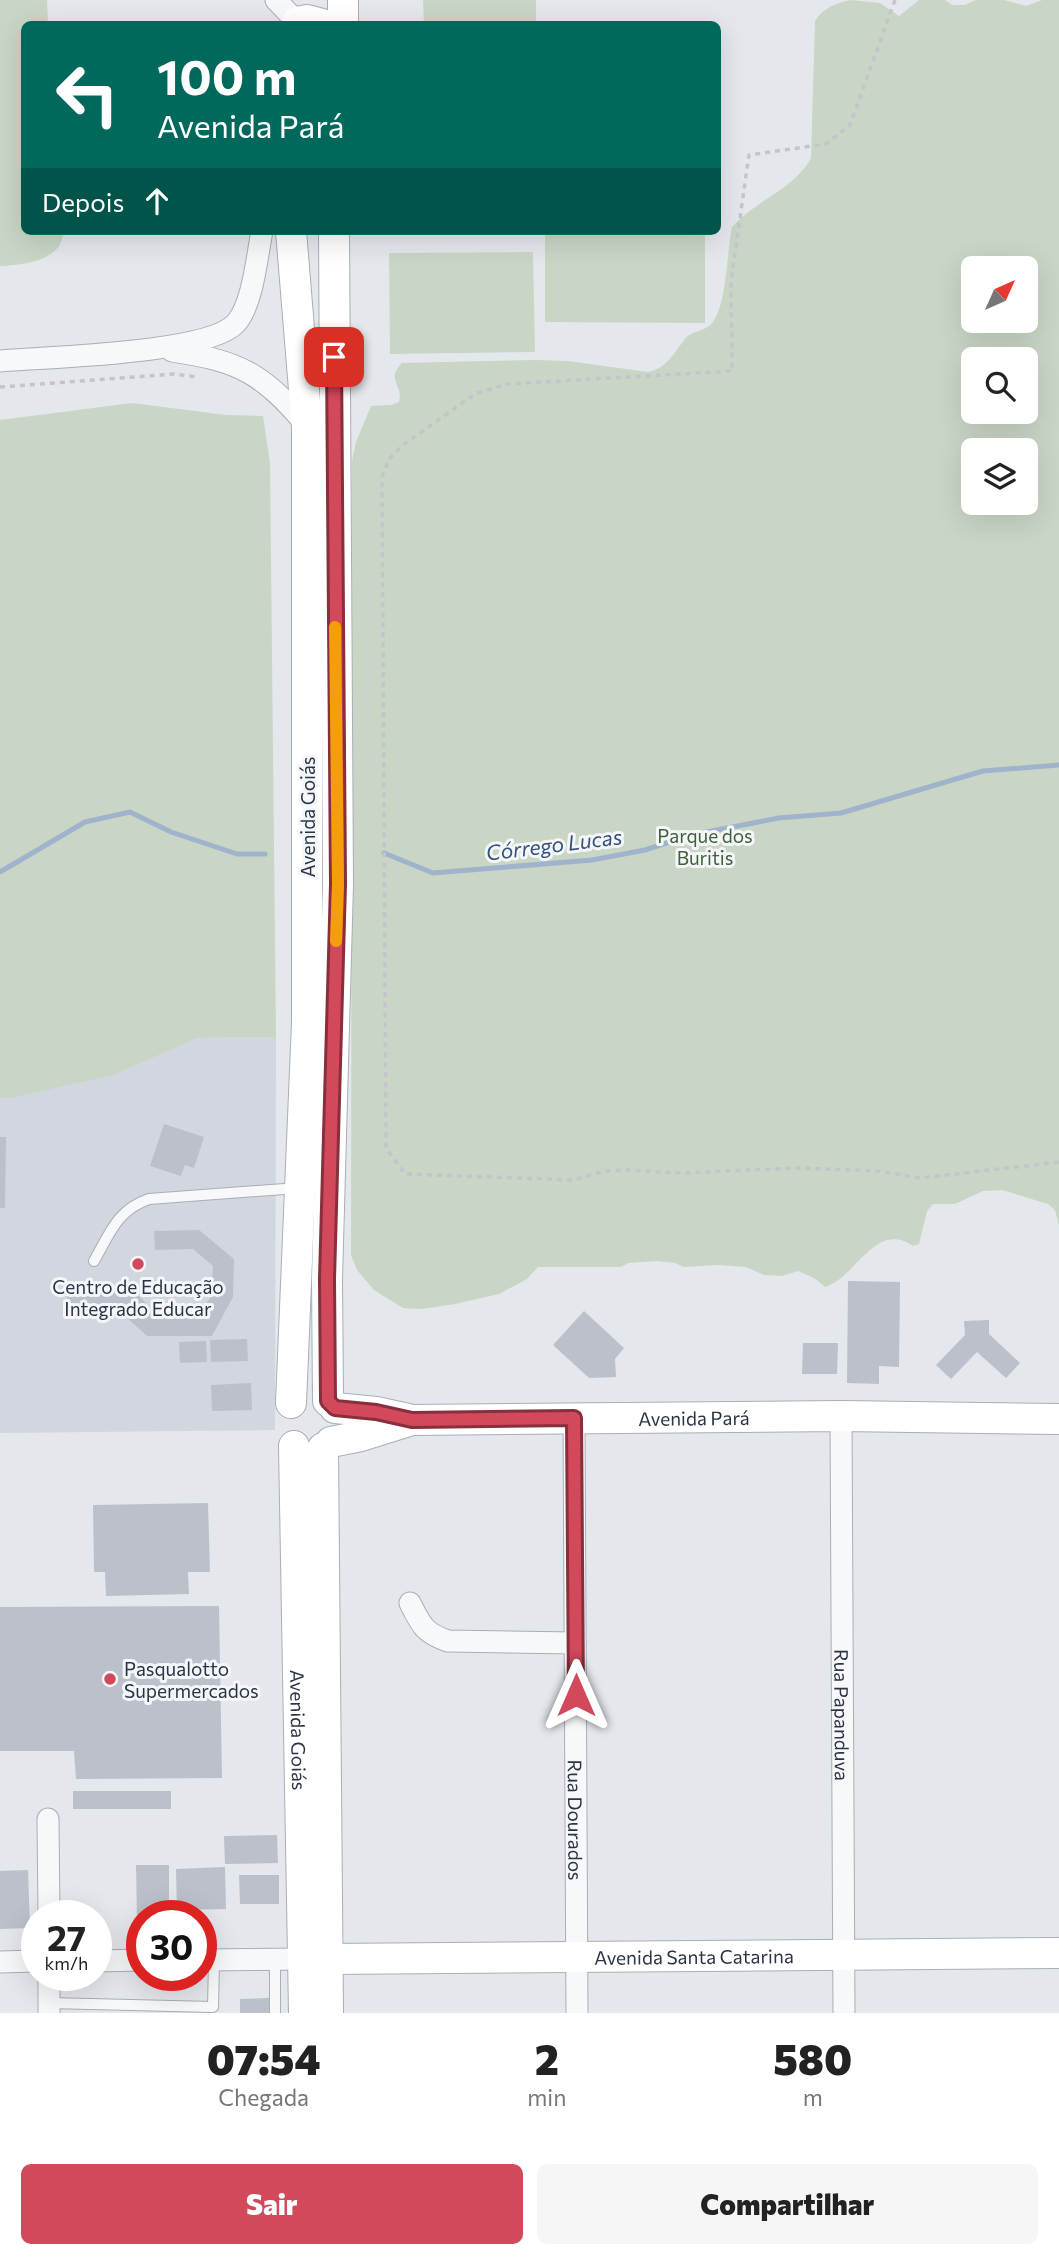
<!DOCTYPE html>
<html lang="pt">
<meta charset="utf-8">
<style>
body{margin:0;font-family:Commissioner,sans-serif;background:#f6f6f6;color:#222;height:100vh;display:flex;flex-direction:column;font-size:26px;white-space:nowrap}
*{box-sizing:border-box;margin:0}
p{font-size:23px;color:#767676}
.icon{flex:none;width:38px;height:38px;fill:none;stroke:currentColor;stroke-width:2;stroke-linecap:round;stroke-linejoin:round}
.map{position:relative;height:2013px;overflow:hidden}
.panel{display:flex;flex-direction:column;background:#fff;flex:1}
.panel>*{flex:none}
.guide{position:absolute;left:21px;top:21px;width:700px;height:214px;border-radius:10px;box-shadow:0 7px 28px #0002;background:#00695c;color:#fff;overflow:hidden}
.needle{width:46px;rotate:45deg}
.fabs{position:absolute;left:961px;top:256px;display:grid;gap:14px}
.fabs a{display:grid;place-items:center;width:77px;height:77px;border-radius:10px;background:#fff;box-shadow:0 7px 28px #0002;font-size:35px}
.speed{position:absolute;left:21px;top:1900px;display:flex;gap:14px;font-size:35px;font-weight:700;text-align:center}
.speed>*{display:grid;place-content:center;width:91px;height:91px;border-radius:50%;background:#fff;box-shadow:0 7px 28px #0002;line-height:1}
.speed small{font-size:18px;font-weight:400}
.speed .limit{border:10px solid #d22;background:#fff;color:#111}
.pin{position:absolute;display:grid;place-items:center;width:60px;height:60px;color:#fff;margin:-30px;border-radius:14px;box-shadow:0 4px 10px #0006}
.me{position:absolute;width:77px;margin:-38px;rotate:0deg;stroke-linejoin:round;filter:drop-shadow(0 0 5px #0008)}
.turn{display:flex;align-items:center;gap:24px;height:147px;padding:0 21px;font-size:32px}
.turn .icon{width:91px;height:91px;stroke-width:2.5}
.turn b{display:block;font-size:49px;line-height:60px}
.then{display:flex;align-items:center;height:66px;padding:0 21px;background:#0003;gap:14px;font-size:26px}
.eta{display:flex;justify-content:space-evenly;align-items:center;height:119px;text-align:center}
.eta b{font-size:42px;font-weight:800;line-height:49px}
.button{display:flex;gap:14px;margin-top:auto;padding:14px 21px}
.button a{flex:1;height:80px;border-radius:10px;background:#d1495b;color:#fff;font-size:28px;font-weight:800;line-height:80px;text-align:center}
.button a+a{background:#f6f6f6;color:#222}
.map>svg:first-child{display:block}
</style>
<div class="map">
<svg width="1059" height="2013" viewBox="0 0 1059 2013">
<rect width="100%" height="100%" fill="#e4e7ec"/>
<path fill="#d2d6de" d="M276 1037 275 1430 0 1433V1097H10L197 1038Z"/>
<path fill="#c9d6c5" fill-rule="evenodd" d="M0 0H47L48 24H24V231H63C64 261 22 265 0 266Z
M423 0H536V24H424Z
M850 0 880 3 899 16 919 0H945L952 5H965L976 0H1004L1026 6 1042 0H1059V1225L1055 1210 1048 1204 1002 1190 983 1191 955 1204H933L927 1211 919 1244 913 1246C875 1220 856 1278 825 1287L814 1278 798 1271 782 1276 764 1275 746 1267 718 1265 684 1267 675 1263 658 1261 628 1263 621 1267H538L527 1279 499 1294 455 1304 422 1309 403 1308 374 1290 357 1270 351 1255 352 461 356 442 371 406 391 405 399 402C404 385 385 380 402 363L535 360 568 361 648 372C667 368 674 353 684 340 691 330 705 332 712 323 727 306 727 249 732 227 754 201 795 189 811 158L815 21C824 7 835 4 850 0ZM973 268H1026V320H973ZM973 359H1026V411H973ZM973 450H1026V502H973Z
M545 231H705V323L545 322Z
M533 252 535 352 390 354 389 253Z
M132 403 226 415 263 416 270 463 276 1037 197 1038 113 1075 10 1098 0 1097V420Z"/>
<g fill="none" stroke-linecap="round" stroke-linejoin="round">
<path stroke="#9fb4cc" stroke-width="5" d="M384 853 433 873 592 860 645 850 691 835 779 818 841 813 983 771 1059 765
M0 872 85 822 130 812 171 832 237 854H265"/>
</g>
<path fill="#bbc0ca" d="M164 1124 204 1137 194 1168 185 1165 181 1176 150 1166Z
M0 1137H6L5 1208H0Z
M199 1230 234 1259 233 1297 212 1336H147L126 1317 68 1318 67 1294 135 1292 158 1315 196 1316 211 1297 213 1266 193 1249 155 1250 154 1231Z
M848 1281 900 1282 899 1367 879 1366V1384L847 1383Z
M584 1311 624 1348 615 1359 616 1377 589 1378 553 1345Z
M989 1320V1334L1020 1363 1006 1378 977 1352 951 1379 936 1365 965 1335 964 1321Z
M247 1339 248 1361 211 1362 210 1340Z
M206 1341 207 1362 180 1363 179 1342Z
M803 1343H838L837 1374H802Z
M251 1383 252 1410 212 1411 211 1385Z
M208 1503 210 1572H188L189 1594 106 1596 105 1572H94L93 1505Z
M219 1606 222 1778 76 1779 74 1751H0V1607Z
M73 1791H171V1809H73Z
M277 1835 278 1863 225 1864 224 1836Z
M136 1865H169V1916H142V1920H137Z
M225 1867 226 1909 177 1910 176 1869Z
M28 1870 30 1928 0 1929V1871Z
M239 1875H279V1904H240Z
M269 1998V2013H240V1999Z"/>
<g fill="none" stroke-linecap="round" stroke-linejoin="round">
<g stroke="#a9aeb7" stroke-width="12">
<path id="lane" d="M94 1261C110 1233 117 1210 149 1199L298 1188
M275 1960V2013
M49 2003 213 2007 214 1960"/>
</g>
<g stroke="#a9aeb7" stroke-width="23">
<g id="street">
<path d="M276 0 297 22"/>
<path d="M172 351C239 361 263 373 307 426"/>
<path d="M0 361C45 357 209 354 236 323 253 304 257 256 262 231"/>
<path id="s1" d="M841 1416 844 2013"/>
<path id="s2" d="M574 1418 577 2013"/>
<path d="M410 1603C421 1625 424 1633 448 1641L575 1643"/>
<path d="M48 1819 49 1916"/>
<path d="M201 1960 304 1959"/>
<path d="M96 1961 142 1960"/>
<path d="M0 1962 37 1961"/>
<path d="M49 1976V2013"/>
</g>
</g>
<g stroke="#a9aeb7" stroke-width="32">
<g id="secondary">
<path d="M343 0V24"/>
<path d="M297 22 307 20 322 24"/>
<path d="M291 231 307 426V1023L291 1403"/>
<path d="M328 1401 327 1279 338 884 334 231"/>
<path d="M335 1408 376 1412 408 1419"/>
<path id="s3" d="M331 1442 361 1436 412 1420 841 1416 1059 1419"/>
<path id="s4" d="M294 1446 304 2013"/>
<path d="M323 1448 328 2013"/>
<path id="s5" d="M328 1959 1059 1953"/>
</g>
</g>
<path stroke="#c2c5cb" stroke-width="3.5" stroke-dasharray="5 5" stroke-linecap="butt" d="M895 0 850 125 826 144 749 155 731 281 732 371 507 384 475 394 403 445 389 459 382 477 386 1148 405 1174 574 1180 604 1171 624 1170 680 1173 798 1168 877 1171 920 1178 1059 1162
M0 387 174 374 196 377"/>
<use href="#lane" stroke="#f7f8fa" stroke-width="10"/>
<use href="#street" stroke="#f7f8fa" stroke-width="21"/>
<use href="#secondary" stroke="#fff" stroke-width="30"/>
</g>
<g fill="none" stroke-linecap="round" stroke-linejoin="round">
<g stroke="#882f3b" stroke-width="18">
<path id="route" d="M334 357 338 884 327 1279 328 1401 335 1408 376 1412 412 1420 574 1418 576 1695"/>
</g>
<use href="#route" stroke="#d1495b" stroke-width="12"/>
<path stroke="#f59e0b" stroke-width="12" d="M335 627 338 884 336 941"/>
</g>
<g fill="#d1495b" stroke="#f4f6f9" stroke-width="2.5">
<circle cx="138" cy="1264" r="7"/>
<circle cx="110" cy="1679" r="7"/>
</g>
<g text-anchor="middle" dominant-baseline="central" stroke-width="6" stroke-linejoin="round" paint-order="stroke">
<g font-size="19" fill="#2b3445" stroke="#f4f6f9">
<text transform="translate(307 817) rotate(-90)">Avenida Goiás</text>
<text stroke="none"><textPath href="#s3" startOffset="366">Avenida Pará</textPath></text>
<text stroke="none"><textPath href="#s1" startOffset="299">Rua Papanduva</textPath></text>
<text stroke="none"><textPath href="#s4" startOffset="284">Avenida Goiás</textPath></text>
<text stroke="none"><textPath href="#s2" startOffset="402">Rua Dourados</textPath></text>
<text stroke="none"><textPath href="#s5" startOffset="366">Avenida Santa Catarina</textPath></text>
</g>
<g font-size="19" fill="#3f6138" stroke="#f4f6f9">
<text x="705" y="835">Parque dos<tspan x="705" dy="22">Buritis</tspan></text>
</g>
<g font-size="19" fill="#2b3445" stroke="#f4f6f9">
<text x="138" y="1286">Centro de Educação<tspan x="138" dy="22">Integrado Educar</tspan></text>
<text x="124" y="1668" text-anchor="start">Pasqualotto<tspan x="124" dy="22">Supermercados</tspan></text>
</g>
<g font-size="21" font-style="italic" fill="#34527a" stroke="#f4f6f9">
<text transform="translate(554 844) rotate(-7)">Córrego Lucas</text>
</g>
</g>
</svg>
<div class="fabs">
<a><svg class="needle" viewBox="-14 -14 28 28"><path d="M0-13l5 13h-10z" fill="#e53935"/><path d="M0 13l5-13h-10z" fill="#767676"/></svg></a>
<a><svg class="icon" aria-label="search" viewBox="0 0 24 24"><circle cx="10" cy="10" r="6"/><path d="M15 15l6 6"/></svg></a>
<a><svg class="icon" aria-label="layers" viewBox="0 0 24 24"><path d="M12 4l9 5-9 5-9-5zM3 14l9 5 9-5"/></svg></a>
</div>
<div class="speed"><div>27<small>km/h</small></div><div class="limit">30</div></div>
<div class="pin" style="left:334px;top:357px;background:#d93025"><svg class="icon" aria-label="arrive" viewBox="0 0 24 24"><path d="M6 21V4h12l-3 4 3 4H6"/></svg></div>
<svg class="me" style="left:576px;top:1695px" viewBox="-20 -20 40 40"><path d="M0-17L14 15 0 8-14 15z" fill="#d1495b" stroke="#fff" stroke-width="4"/></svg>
<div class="guide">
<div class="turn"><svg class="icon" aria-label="left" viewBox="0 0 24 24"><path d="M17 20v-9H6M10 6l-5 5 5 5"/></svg><div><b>100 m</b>Avenida Pará</div></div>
<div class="then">Depois<svg class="icon" aria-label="ahead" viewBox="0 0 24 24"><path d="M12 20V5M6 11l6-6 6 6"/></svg></div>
</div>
</div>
<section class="panel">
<div class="eta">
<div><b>07:54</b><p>Chegada</p></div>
<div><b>2</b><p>min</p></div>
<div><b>580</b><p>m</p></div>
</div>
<div class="button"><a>Sair</a><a>Compartilhar</a></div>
</section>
